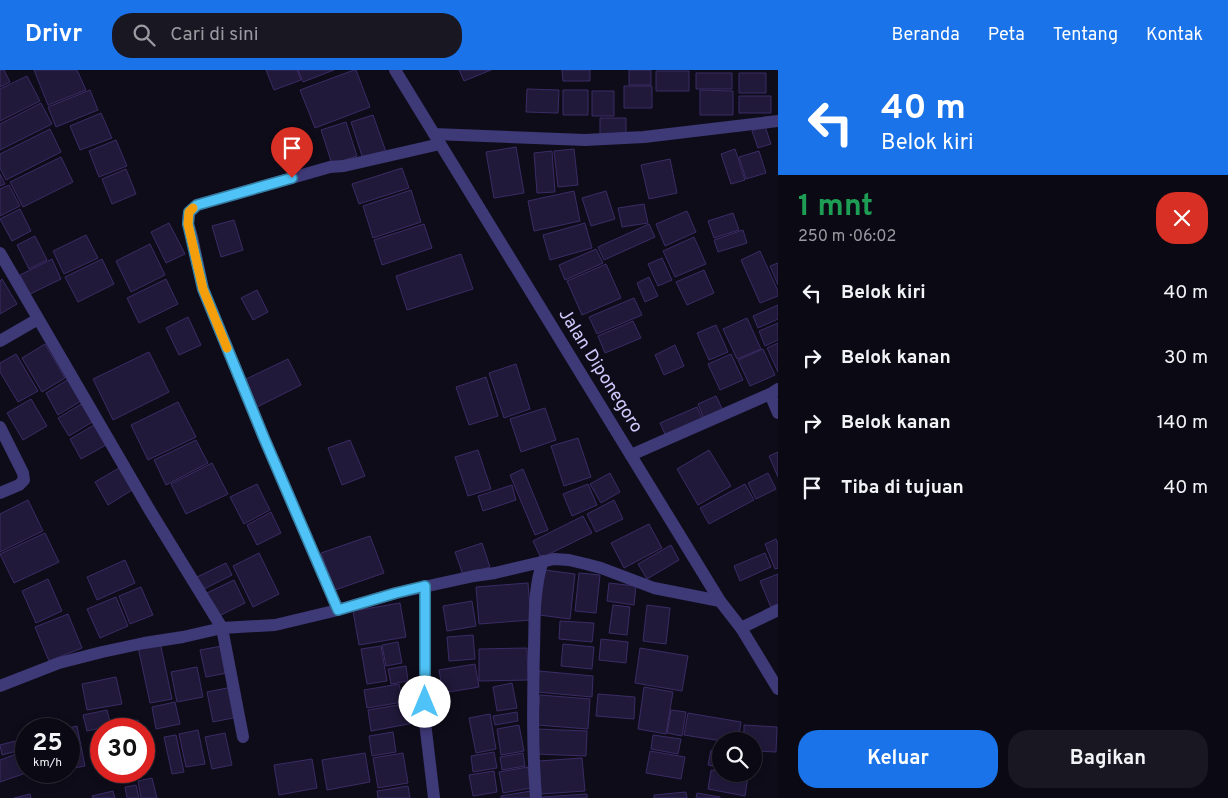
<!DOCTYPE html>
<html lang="id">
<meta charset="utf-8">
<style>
body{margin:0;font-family:Overpass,sans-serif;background:#191722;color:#f1f3f6;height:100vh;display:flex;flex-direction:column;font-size:19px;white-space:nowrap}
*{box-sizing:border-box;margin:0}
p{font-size:16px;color:#9a9aa0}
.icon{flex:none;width:28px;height:28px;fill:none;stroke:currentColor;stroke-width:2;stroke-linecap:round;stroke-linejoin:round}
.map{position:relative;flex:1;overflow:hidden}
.drawer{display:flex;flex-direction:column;background:#0b0914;width:450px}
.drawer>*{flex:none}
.banner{background:#1a73e8;color:#fff;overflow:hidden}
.buttons{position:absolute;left:712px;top:662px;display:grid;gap:10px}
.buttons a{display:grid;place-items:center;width:50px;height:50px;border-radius:50%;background:#0b0914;box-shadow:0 2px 8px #0003,0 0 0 1px #2b2a34;font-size:25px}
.speed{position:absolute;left:15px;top:648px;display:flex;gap:10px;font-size:25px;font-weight:700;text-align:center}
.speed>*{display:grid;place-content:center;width:65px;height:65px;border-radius:50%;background:#0b0914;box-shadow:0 2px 8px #0003,0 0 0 1px #2b2a34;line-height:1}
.speed small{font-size:12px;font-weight:400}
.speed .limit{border:8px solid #d22;background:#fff;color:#111}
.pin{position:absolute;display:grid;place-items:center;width:42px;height:42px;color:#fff;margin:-51px -21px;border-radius:50% 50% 50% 0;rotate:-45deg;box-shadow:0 0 5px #0007}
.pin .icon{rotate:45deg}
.me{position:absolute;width:55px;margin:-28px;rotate:0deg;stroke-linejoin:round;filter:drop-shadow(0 0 4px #0008)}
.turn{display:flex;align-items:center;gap:18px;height:105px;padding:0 20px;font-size:22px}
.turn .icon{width:65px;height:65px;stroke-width:2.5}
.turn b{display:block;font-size:35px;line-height:42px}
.round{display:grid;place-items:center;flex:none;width:52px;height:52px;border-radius:20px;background:#191722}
.summary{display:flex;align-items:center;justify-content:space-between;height:85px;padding:0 20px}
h1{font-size:30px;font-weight:700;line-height:38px;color:#1e9e55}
.button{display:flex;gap:10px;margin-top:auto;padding:10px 20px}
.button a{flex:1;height:58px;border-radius:20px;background:#1a73e8;color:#fff;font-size:20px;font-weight:700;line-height:58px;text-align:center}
.button a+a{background:#191722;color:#f1f3f6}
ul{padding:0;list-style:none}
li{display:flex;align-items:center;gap:15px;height:65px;padding:0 20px}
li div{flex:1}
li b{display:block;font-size:19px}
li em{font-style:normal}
header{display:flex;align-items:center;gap:30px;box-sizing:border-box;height:70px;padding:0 25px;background:#1a73e8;color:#fff}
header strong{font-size:24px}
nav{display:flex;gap:28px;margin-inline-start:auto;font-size:18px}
.search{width:350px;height:45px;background:#191722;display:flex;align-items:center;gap:12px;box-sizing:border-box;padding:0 18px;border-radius:20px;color:#9a9aa0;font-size:19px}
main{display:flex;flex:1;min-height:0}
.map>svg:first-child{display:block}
</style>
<header>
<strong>Drivr</strong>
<div class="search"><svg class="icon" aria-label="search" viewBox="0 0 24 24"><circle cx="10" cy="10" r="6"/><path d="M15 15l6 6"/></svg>Cari di sini</div>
<nav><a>Beranda</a><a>Peta</a><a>Tentang</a><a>Kontak</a></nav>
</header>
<main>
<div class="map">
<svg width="778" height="728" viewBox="0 0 778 728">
<rect width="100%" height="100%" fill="#0f0c1a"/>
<path fill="#21193a" stroke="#3a2c65" d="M0 0H4L10 12 0 17Z
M34 0H77L86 20 48 35Z
M266 0H297L301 10 274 20Z
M298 0H334L303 12Z
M354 0H356L370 37 315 58 300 20Z
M459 0H491L464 11Z
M562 0H590V11H563Z
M629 0H651V15H629Z
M656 1H689V21H656Z
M696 3H732V19H696Z
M739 3H766V23H739Z
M27 6 40 31 0 51V19Z
M624 16H652V38H624Z
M527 19 559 20 558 43 526 42Z
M90 20 98 40 56 57 48 37Z
M563 20H588V45H563Z
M700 20 733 21V45H700Z
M592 21H614V46H592Z
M739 26H771V43H739Z
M41 33 52 54 0 80V54Z
M101 43 112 68 80 80 70 56Z
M373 45 386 82 363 89 351 52Z
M600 48H626V66H600Z
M346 52 357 86 332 94 321 60Z
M765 56 771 74 758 78 752 61Z
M50 59 61 82 6 110 0 98V84Z
M116 70 127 96 99 107 89 81Z
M516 77 524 123 494 128 486 82Z
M574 79 578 115 558 117 554 81Z
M735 79 745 110 731 114 721 84Z
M552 81 555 122 537 123 534 83Z
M759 81 766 103 746 109 739 87Z
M61 87 73 112 23 137 10 112Z
M670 89 677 123 649 129 641 95Z
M402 98 409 118 359 134 352 114Z
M126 99 136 124 112 134 102 109Z
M0 104 5 114 0 116Z
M9 115 20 136 0 146V119Z
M411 120 421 152 373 168 363 136Z
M574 121 580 151 534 161 528 131Z
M606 121 615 149 591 156 582 128Z
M644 134 648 153 622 157 618 138Z
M20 139 31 161 12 171 0 149Z
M687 141 696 162 665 176 656 154Z
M733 143 739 160 714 168 708 151Z
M234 150 243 180 221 187 212 156Z
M169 153 185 184 166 193 151 162Z
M585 153 592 178 550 190 543 165Z
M424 154 432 178 382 195 374 170Z
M649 154 655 167 604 190 598 177Z
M743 160 747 173 718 182 714 170Z
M86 165 98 188 64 204 53 181Z
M35 166 47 190 29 199 17 175Z
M694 167 706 194 675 207 663 181Z
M150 174 165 205 131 222 116 191Z
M596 179 603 193 565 210 559 195Z
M760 181 778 221V226L760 233 741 190Z
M461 184 473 219 407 240 396 206Z
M662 188 672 210 658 216 648 194Z
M52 189 61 209 30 224 20 205Z
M102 189 114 214 78 232 65 207Z
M778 193V215L770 196Z
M606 194 621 228 582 245 567 211Z
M704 200 714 223 687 235 676 212Z
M649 207 658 226 645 232 637 213Z
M2 209 17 234 0 244V211Z
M166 209 178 234 139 253 127 228Z
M257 220 268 242 253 250 241 228Z
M634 228 642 245 597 264 589 247Z
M778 235V249L758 258 753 246Z
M188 247 201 275 179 285 166 258Z
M747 248 761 279 737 289 723 259Z
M633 251 641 268 605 283 598 266Z
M778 253V270L765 276 759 261Z
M716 255 728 282 709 290 697 263Z
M778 273V302L767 278Z
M45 274 65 308 42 322 22 288Z
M675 275 684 296 664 305 655 285Z
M763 279 775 305 750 316 738 290Z
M149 282 169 322 113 350 93 309Z
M16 284 38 321 18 332 0 302V293Z
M731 284 743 310 720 320 708 294Z
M288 289 301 315 255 338 242 311Z
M516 294 530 339 504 348 489 303Z
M486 307 498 346 469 355 456 317Z
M69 309 81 331 58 345 46 323Z
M716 326 726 347 707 356 698 334Z
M31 329 47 356 23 370 7 343Z
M178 332 196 367 148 390 131 355Z
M83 333 94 351 69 366 58 348Z
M697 337 706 357 669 373 660 353Z
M545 338 556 370 521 382 510 349Z
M94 355 106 375 81 389 70 369Z
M578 368 591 407 564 416 551 376Z
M196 370 208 393 166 415 154 390Z
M350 370 365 406 342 415 328 378Z
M478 380 491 419 468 426 455 387Z
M709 380 731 416 698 435 677 399Z
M778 382V407L769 386Z
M212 393 228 424 186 444 171 414Z
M119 398 132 420 108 435 95 412Z
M523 399 548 460 535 465 510 405Z
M610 403 620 422 601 433 590 414Z
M768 403 776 419 756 429 748 413Z
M257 414 270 440 244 454 230 427Z
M588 414 597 435 572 446 563 424Z
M745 414 754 430 709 454 700 438Z
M512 415 516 430 483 441 478 426Z
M28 430 43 461 0 482V444Z
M614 430 623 449 596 462 587 444Z
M271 442 281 463 257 475 247 455Z
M583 446 592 463 541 488 533 471Z
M649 454 662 478 624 498 611 473Z
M45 463 59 492 14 513 0 484Z
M370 466 384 503 335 520 321 483Z
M776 469 778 474V498L775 499 765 474Z
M482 473 490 497 463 505 455 482Z
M671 475 679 490 647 509 638 494Z
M259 483 279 524 253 537 233 496Z
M765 483 771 497 740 511 734 496Z
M125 490 135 513 97 530 87 507Z
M226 493 232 505 204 519 197 507Z
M545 500 575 504 570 549 539 545Z
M579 503 600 505 596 543 575 541Z
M778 504V537L772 540 760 511Z
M48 509 62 541 36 553 22 521Z
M234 510 245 533 217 547 205 524Z
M528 513 531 550 479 554 476 517Z
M609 513 636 516 634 535 607 531Z
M141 517 153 545 130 554 119 526Z
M116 527 128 556 100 568 87 539Z
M472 531 476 556 447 561 443 536Z
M400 533 406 567 359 575 353 541Z
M613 535 630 537 627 565 609 563Z
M647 535 670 538 666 574 643 571Z
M68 544 82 578 49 591 35 557Z
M560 551 594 553 592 572 559 569Z
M473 565 475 589 449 591 447 567Z
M601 569 628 572 626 593 599 590Z
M160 572 172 629 150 633 138 577Z
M398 572 402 593 386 596 382 575Z
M563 574 594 577 592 599 561 596Z
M222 576 227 603 206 607 200 580Z
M381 576 387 611 367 614 361 579Z
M527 578 528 610 479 611V579Z
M640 578 688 586 682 621 635 613Z
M475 594 479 617 443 623 439 600Z
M406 596 408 611 391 614 388 599Z
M197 597 203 627 177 632 171 602Z
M539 601 593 606 592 627 537 622Z
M116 607 122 634 87 640 82 614Z
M512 613 517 638 497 641 493 617Z
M399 614 403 632 367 638 364 620Z
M232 617 238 647 213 652 207 622Z
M644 617 673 622 666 664 638 659Z
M598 624 635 627 634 649 596 646Z
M540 625 590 629 588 659 537 655Z
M175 632 180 654 156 659 152 637Z
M410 633 414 653 371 661 368 640Z
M107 640 111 656 87 661 83 645Z
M671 640 686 642 682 666 667 663Z
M517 642 518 651 495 655 493 646Z
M688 643 741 652 738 671H722L684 665Z
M490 644 496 679 476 683 469 648Z
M138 650 140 659H115V655Z
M519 655 524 681 501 685 497 659Z
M744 655 777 657 776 682 754 681V671H744Z
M77 656 85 696 69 699V659H64Z
M537 659 587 661 586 686 536 684Z
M198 660 205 694 186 697 179 664Z
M393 662 396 682 372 686 369 666Z
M225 663 232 695 212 699 205 667Z
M176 665 184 702 172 704 164 667Z
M653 665 681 669 678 684 651 679Z
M15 671 17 681 2 685 0 675Z
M711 680 721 682V698L708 695Z
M650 681 685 687 681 709 646 703Z
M494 682 497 698 473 702 471 686Z
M19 683 26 703 0 712V690Z
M365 683 370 712 327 720 322 690Z
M403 683 408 713 378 718 373 688Z
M523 683 525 696 502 700 500 687Z
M582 688 585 721 541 724 539 691Z
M312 689 317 718 279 725 274 695Z
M528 697 531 718 503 723 499 702Z
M711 700 721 701V704H736L748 706 745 726 708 719Z
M494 701 497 722 473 726 469 705Z
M152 708 157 728H141L138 711Z
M136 715 139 728H127L125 717Z
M408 716 410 728H378L377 721Z
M113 721 115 728H93L92 726Z
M531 721 533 728H501V726Z
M686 722 687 728H654V725Z
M697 723 720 727V728H696Z
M30 724 31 728H14Z
M587 724V728H542V727Z"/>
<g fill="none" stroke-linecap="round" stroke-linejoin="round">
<path stroke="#3e3977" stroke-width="12" d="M434 64 585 70 644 67 778 51
M0 183 149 439 222 558 243 667
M0 271 38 249
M770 324 778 343
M0 357 23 403 24 410 19 415 0 423
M631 385 770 324 778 319
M425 516V652L434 728
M338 540 264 368 203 219 192 167 188 154 189 143 197 135 330 97 344 96 440 74
M741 558 778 540
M0 616 59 593 102 582 144 573 183 567 222 558 275 555 338 540 396 523 474 506 495 503 554 489 569 490 586 494 601 498 654 518 720 531
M536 728C532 678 533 628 534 578 535 549 533 519 543 491"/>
<path stroke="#3e3977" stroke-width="12" d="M395 0 720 531 741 558 778 619"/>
</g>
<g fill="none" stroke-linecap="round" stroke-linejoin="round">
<g stroke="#337fa1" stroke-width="12">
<path id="route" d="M292 108 197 135 189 142 188 154 203 219 264 368 338 540 396 523 425 516V632"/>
</g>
<use href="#route" stroke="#4fc3f7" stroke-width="9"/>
<path stroke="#f59e0b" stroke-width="9" d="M193 138 189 142 188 154 203 219 227 278"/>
</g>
<g text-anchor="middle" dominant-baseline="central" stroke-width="4.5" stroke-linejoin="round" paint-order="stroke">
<g font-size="18" fill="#d1c8fc" stroke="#0f0c1a">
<text transform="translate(600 301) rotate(58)">Jalan Diponegoro</text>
</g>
</g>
</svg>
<div class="buttons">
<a><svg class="icon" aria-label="search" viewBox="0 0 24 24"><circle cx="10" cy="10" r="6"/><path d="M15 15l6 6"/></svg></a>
</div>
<div class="speed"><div>25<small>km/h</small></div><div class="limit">30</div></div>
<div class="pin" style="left:292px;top:108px;background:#d93025"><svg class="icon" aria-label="arrive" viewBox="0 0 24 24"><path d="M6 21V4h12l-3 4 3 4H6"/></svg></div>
<svg class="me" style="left:425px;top:632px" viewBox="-20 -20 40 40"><circle r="19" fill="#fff"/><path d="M0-13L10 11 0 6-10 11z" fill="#4fc3f7"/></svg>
</div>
<section class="drawer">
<div class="banner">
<div class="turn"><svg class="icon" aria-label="left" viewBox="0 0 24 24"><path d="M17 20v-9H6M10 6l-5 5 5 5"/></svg><div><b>40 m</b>Belok kiri</div></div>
</div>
<div class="summary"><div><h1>1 mnt</h1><p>250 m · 06:02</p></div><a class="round" style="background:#d93025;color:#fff"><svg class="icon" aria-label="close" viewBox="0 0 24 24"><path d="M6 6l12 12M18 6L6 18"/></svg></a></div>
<ul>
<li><svg class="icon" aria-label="left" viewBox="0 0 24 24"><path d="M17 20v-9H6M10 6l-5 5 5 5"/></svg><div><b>Belok kiri</b></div><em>40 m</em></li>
<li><svg class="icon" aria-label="right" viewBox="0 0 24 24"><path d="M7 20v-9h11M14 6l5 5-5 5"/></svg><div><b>Belok kanan</b></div><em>30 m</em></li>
<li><svg class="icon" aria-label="right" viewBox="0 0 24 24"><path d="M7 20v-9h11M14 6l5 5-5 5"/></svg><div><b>Belok kanan</b></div><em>140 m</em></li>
<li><svg class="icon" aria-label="arrive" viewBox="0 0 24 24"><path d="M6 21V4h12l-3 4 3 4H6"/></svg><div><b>Tiba di tujuan</b></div><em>40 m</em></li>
</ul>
<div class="button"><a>Keluar</a><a>Bagikan</a></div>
</section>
</main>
